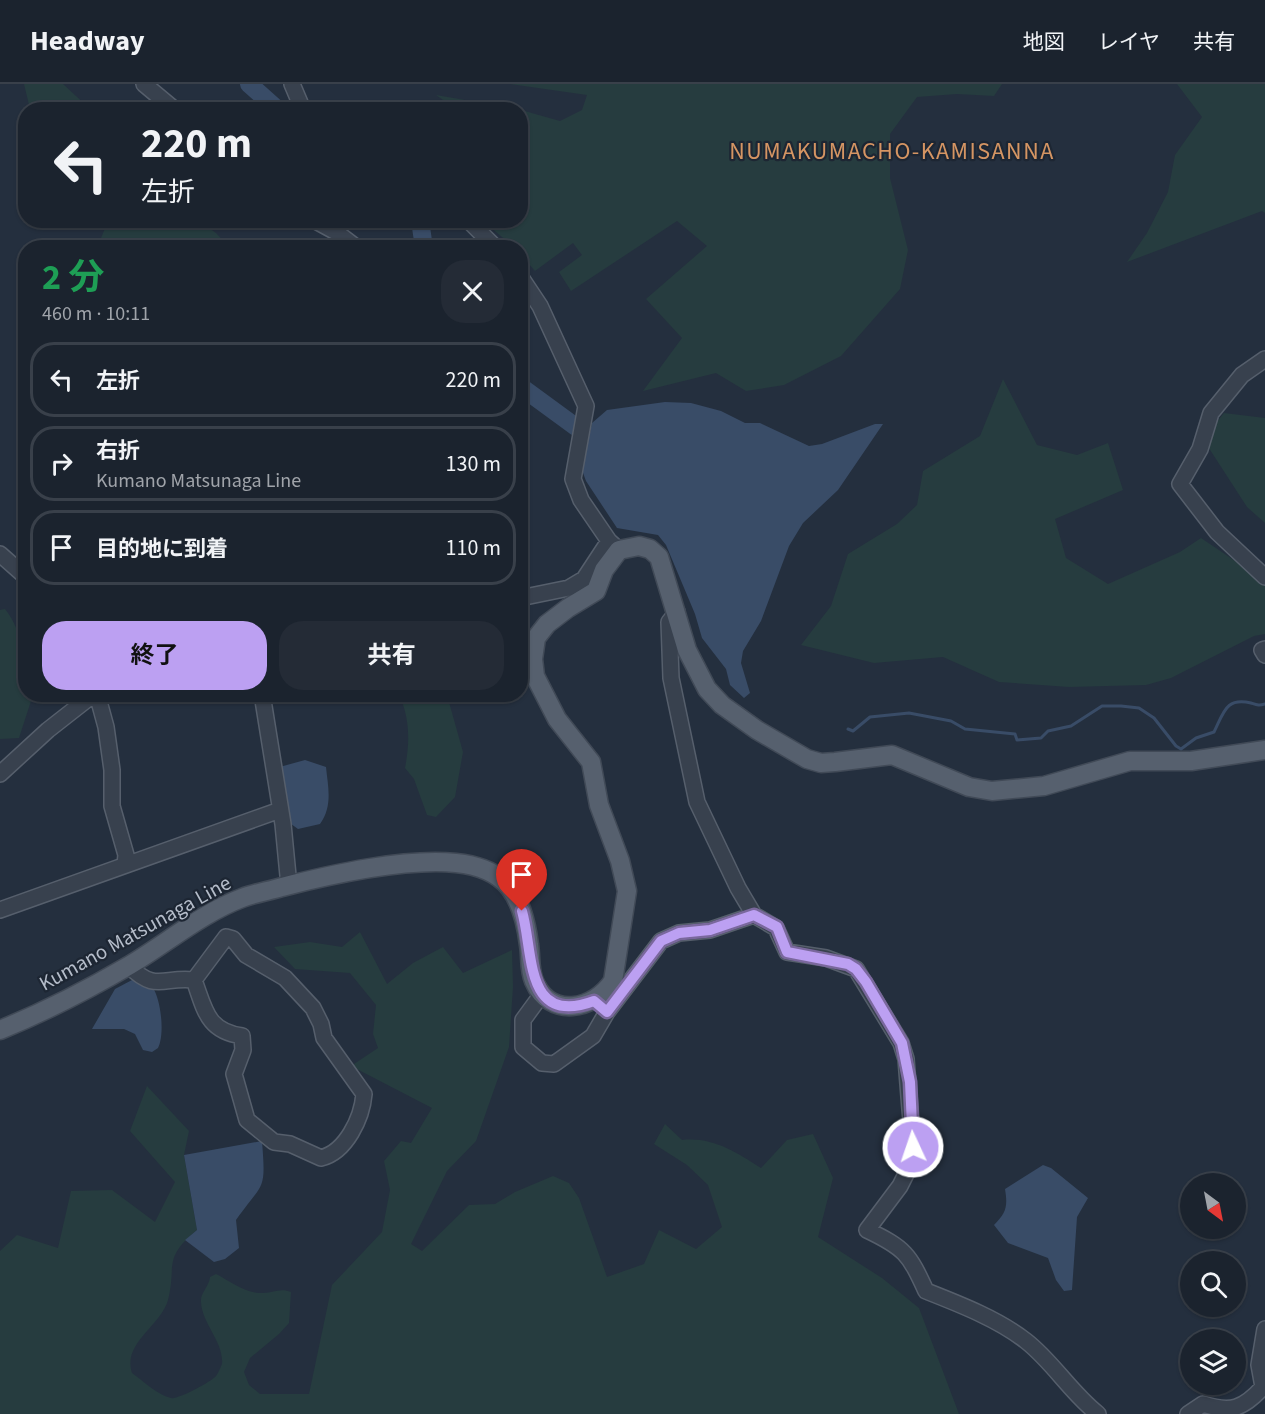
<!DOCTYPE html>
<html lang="ja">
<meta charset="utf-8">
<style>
body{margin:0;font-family:"Source Sans 3","Noto Sans JP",sans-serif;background:#242b36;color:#f1f3f6;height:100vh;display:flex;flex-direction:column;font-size:22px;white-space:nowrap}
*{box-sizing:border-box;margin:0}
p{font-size:20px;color:#a0a4aa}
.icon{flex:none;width:33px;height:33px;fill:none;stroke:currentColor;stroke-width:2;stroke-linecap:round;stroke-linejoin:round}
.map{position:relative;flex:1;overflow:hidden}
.panel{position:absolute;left:18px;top:156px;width:510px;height:462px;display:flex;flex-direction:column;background:#1b232e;border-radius:24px;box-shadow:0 2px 4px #0004,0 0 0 2px #39404a}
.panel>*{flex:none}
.banner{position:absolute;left:18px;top:18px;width:510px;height:126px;border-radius:24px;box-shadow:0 2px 4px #0004,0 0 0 2px #39404a;background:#1b232e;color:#f1f3f6;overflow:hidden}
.needle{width:39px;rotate:148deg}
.controls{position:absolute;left:1180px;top:1089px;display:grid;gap:12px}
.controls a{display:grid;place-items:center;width:66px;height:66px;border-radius:50%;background:#1b232e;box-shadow:0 2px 4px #0004,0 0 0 2px #39404a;font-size:30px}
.pin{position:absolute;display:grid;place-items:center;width:51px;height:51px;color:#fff;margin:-62px -26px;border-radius:50% 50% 50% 0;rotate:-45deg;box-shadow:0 0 6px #0007}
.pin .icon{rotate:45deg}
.me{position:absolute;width:66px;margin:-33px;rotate:357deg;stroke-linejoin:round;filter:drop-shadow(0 0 4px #0008)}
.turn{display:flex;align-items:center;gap:21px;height:126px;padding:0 24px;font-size:27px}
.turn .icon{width:78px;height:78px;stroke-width:2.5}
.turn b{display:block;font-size:42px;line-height:51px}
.round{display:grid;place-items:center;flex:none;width:63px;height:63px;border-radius:24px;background:#242b36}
.summary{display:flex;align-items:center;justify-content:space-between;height:102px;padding:0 24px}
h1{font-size:36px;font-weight:700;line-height:45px;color:#1e9e55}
.cta{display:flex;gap:12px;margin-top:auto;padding:12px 24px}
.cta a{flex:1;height:69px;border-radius:24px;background:#bca0f2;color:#111;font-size:24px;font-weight:700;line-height:69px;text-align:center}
.cta a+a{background:#242b36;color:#f1f3f6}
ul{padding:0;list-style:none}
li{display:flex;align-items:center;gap:18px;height:75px;margin:0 12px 9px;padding:0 12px;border:3px solid #39404a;border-radius:24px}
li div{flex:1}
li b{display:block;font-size:22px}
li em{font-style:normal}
header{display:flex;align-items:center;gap:36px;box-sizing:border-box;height:84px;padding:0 30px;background:#1b232e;border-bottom:2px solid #39404a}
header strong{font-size:28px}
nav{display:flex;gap:33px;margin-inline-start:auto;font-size:21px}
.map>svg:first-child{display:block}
</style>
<header>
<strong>Headway</strong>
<nav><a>地図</a><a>レイヤ</a><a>共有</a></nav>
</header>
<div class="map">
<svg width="1265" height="1330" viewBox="0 0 1265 1330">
<rect width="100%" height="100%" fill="#242f3e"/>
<path fill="#263c3f" d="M24 0H63L90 25H30Z
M510 0H1002L994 12 957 10 917 13 890 50V94L908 166 900 205 841 272 784 301 746 307 716 289 643 307 682 254 646 215 707 162 677 137 571 207 559 188 582 171 573 159 535 187 521 171 520 164 514 163 483 137 520 136 521 26 560 37 582 26 587 11Z
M1177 0H1265V129L1262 127 1127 178 1147 149 1168 108 1175 71 1202 33Z
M436 11 517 25H456Z
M108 137H199L216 149 229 163H90L101 154Z
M1003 295 1037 361 1077 371 1108 359 1123 406 1055 435 1066 474 1108 500 1180 468 1201 454 1256 491 1265 486V550L1254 552 1171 594 1146 601 1069 603 999 598 943 573 874 579 801 561 831 522 848 470 897 440 917 421 923 387 980 352Z
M1224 329 1265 334V439L1247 423 1203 355Z
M5 525C24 549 26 581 26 610L31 611V617L19 654 0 655V526Z
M399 611H447L463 668 455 713 436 733 427 731 414 695 405 684C410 658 410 634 399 611Z
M360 848 387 900 413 879 443 863 463 889 512 866 513 903 509 963 476 1057 447 1087 411 1160 422 1167 469 1121 495 1120 515 1108 553 1092 569 1099 579 1114 607 1193 644 1180 659 1146 696 1165 722 1143 708 1101 687 1081 654 1060 665 1040 682 1056C714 1053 735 1068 761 1084L787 1056 813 1050 833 1094 818 1153 882 1194 919 1224 959 1330H0V1167L17 1151 58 1164 71 1107 112 1106 155 1138 175 1098 130 1047 147 1002 189 1047 184 1071 197 1146C162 1175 177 1181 168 1216 161 1242 122 1259 132 1289 143 1297 158 1311 171 1314 177 1316 211 1298 216 1292 218 1290 221 1282 222 1280 224 1258 202 1240 201 1218 200 1209 209 1203 210 1193L216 1190C230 1197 243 1208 259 1209 271 1210 280 1203 291 1208L289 1239 279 1250 250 1274 244 1288 249 1301 260 1310H309L332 1201 382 1148 390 1106 384 1077 401 1057 411 1059 432 1024 351 982 378 964 373 950 376 921 350 889 295 885 274 863 310 858 342 863Z"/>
<path fill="#394c67" d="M665 318 691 319 721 327 745 339H760L809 362 822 360 875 340H883L838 406 803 439 789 462 761 537 743 567 741 579 750 609 744 614 730 601 726 585 702 554 695 530 666 461 658 451 617 444 586 397 582 386 592 339 607 326Z
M305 676 326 683C328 703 333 722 320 740L298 745 287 737 276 684Z
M132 896C139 896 148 897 153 904 161 916 165 951 158 964L152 968 143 966 135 950 124 945H92L115 905Z
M262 1057C266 1108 264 1097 236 1136L239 1164 225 1175 214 1178 185 1156 197 1146 184 1071Z
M1043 1081 1051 1084 1088 1114 1077 1133 1072 1206 1064 1207 1056 1196 1048 1174 1008 1159 994 1141C1006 1129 1008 1123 1005 1105Z"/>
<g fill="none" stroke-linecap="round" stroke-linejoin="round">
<path stroke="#394c67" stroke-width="3" d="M848 645 853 647 870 633 909 629 951 637 965 645 1015 650 1017 656 1041 654 1048 647 1071 642 1102 622H1121L1139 624 1154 634 1176 662 1181 665 1196 654 1214 648C1224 628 1226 613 1251 619 1257 621 1259 622 1265 620"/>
<path stroke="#394c67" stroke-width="18" d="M249 0 278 26
M420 136 424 164
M520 302 576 343"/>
<g stroke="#565f6c" stroke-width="18">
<path id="minor" d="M144 0 175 26
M292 0 303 26
M314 136 336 148 357 164
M468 136 496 164
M520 192 540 222 586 322 573 395 581 416 609 457 619 466
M1265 275 1242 291 1211 329 1200 365 1180 400 1217 448 1265 493
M0 470 26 493
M520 514 569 504 584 495 609 457
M677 528 669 538 671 594 697 718 738 804 754 831 776 844 787 868 826 874 856 885 901 959 906 975 913 1063 907 1088 900 1102 867 1146C905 1164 909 1170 926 1207 959 1220 998 1235 1026 1257 1053 1278 1071 1309 1098 1330
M1265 565 1262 566 1265 571
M97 610 106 643 112 686V722L126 771 125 780
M262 610 283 740 289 802
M0 690 48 646 94 610
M0 826 280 726
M129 882C156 909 164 892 194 896 205 926 207 947 242 952L243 966 234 990 247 1036 274 1058 290 1060 321 1074C346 1068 362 1034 364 1010L324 954 321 940 313 924 285 894 246 871 233 855 226 853 194 896
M542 910 523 936V963L542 979 554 980 593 952 607 928 661 857 679 849 710 846 754 831
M1188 1330 1203 1320C1231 1329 1243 1325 1263 1303L1259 1281 1265 1245"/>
</g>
<g stroke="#414a57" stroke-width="21">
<path id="major" d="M0 946C44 928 89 905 130 881 167 859 202 829 242 814 255 809 269 807 282 803 333 790 404 774 456 779 508 784 523 813 529 861 531 873 529 885 534 897 550 935 594 926 613 897L627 807 620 777 599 721 591 678 557 635 535 592 533 575 536 554 547 540 568 524 596 507 604 486 619 466 639 462 650 465 659 473 687 566 707 605 722 621 757 646 807 675 821 679 835 678 892 671 969 703 992 707 1044 702 1130 677H1191L1265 666"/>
</g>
<use href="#minor" stroke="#38414e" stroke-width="15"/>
<use href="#major" stroke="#56606e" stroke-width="18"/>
</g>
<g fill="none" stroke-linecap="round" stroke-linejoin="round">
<g stroke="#7a689d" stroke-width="15">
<path id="route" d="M522 827C534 869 524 943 594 917L607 928 661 857 679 849 710 846 754 831 777 843 787 868 848 880 856 885 866 898 902 959 910 998 913 1063"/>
</g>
<use href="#route" stroke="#bca0f2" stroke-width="10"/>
</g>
<g text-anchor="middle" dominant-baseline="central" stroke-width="4.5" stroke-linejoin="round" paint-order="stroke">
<g font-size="21" fill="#b4bcc9" stroke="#1d2633">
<text transform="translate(135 849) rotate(-29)">Kumano Matsunaga Line</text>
</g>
<g font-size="24" letter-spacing="1.5" fill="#d59563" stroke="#1d2633">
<text x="892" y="67">NUMAKUMACHO-KAMISANNA</text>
</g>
</g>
</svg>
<div class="controls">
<a><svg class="needle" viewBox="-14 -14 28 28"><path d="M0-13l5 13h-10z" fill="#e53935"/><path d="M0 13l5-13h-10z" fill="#a0a4aa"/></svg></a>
<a><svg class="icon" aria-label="search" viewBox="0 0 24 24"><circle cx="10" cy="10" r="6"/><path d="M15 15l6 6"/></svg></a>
<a><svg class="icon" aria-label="layers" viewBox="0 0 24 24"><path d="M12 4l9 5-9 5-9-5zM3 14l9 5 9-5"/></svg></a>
</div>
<div class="pin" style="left:522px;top:827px;background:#d93025"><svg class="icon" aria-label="arrive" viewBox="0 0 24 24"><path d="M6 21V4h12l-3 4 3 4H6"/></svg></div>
<svg class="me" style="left:913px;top:1063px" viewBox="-20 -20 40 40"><circle r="17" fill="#bca0f2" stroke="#fff" stroke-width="3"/><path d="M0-11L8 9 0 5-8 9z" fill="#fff"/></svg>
<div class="banner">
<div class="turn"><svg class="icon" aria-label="left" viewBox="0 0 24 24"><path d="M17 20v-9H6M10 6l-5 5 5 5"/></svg><div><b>220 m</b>左折</div></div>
</div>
<section class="panel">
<div class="summary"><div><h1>2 分</h1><p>460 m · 10:11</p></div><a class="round"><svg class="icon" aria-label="close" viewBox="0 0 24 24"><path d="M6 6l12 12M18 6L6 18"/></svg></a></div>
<ul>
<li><svg class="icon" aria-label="left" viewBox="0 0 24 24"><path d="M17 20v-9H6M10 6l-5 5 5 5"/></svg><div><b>左折</b></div><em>220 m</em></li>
<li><svg class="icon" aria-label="right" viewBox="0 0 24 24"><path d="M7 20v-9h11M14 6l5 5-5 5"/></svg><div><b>右折</b><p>Kumano Matsunaga Line</p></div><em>130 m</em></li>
<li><svg class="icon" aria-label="arrive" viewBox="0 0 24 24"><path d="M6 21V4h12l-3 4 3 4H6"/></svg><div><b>目的地に到着</b></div><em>110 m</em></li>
</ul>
<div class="cta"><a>終了</a><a>共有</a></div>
</section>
</div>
